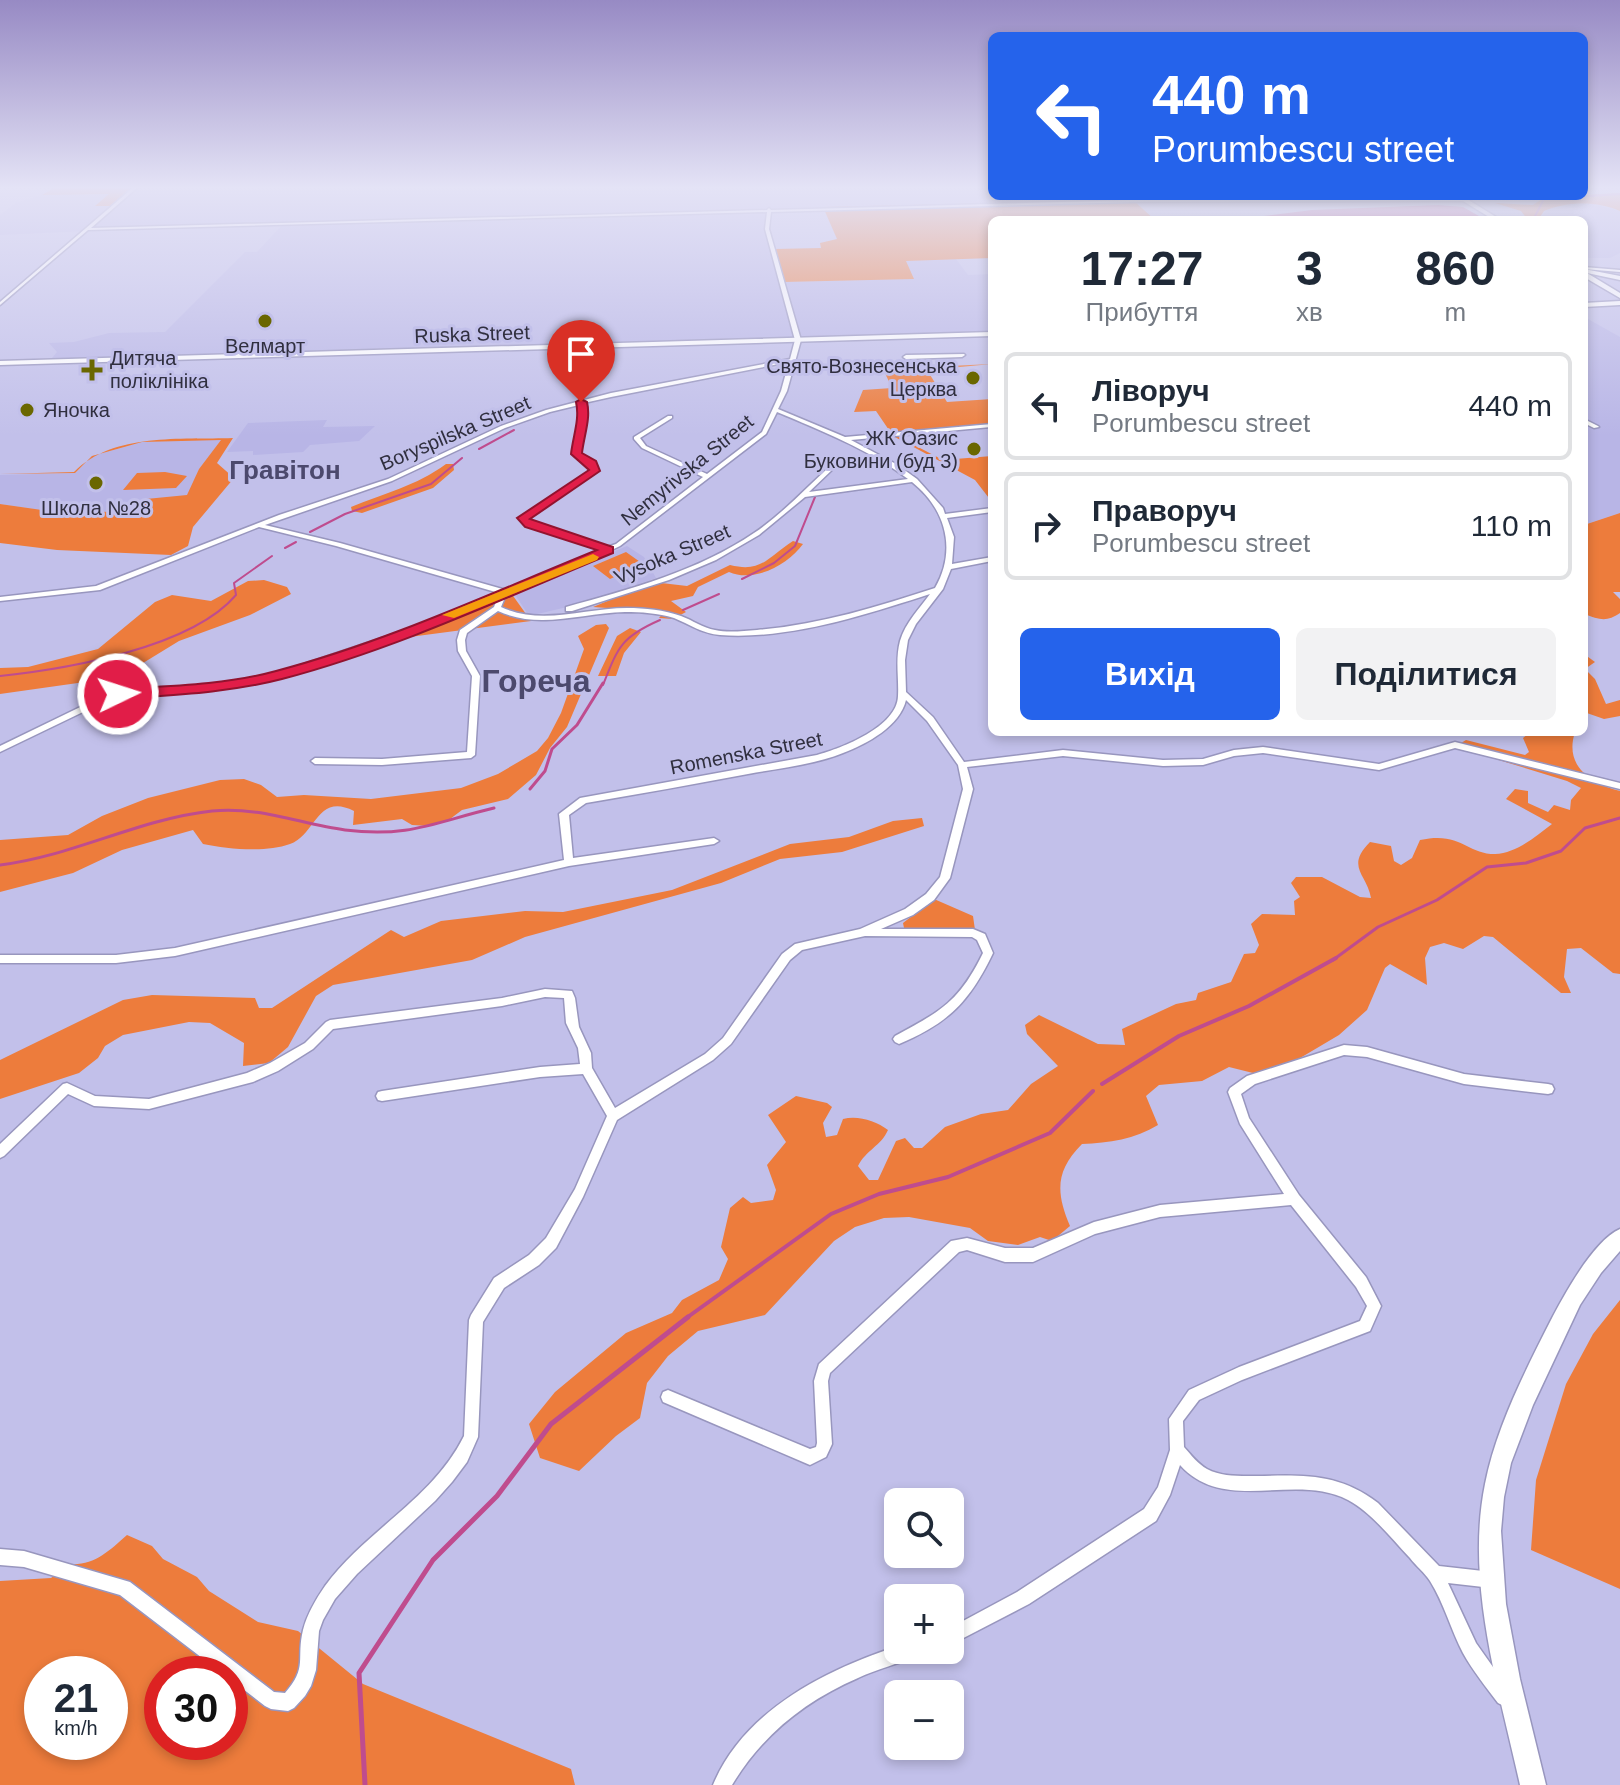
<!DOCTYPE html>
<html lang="uk">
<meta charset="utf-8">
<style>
body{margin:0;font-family:Arial,sans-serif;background:#f2f2f3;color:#1f2937;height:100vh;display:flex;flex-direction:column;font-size:30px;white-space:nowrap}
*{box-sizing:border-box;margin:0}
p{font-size:26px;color:#747a83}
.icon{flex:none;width:44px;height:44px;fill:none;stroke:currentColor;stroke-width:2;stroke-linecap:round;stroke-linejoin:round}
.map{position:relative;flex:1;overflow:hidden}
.panel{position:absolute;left:988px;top:216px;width:600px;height:520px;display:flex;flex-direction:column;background:#fff;border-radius:12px;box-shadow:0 4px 12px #0003}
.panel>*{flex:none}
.hud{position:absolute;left:988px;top:32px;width:600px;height:168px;border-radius:12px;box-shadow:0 4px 12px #0003;background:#2563eb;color:#fff;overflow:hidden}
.buttons{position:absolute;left:884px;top:1488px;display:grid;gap:16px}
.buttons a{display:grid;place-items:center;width:80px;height:80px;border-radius:12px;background:#fff;box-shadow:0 4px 12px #0003;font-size:40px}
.speed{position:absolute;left:24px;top:1656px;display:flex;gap:16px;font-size:40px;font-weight:700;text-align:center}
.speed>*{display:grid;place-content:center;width:104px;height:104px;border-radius:50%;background:#fff;box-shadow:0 4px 12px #0003;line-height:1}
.speed small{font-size:20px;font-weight:400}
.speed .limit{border:12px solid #d22;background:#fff;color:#111}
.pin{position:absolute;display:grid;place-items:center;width:68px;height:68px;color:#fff;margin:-82px -34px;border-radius:50% 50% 50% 0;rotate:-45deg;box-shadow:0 0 8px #0007}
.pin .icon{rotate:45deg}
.me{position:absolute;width:88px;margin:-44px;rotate:86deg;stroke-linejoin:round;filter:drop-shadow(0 0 6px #0008)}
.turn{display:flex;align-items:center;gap:28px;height:168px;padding:0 32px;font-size:36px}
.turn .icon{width:104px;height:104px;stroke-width:2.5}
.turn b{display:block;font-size:56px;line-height:68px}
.eta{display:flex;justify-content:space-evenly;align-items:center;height:136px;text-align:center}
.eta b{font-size:48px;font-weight:800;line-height:56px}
.cta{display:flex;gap:16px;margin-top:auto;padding:16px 32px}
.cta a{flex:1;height:92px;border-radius:12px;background:#2563eb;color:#fff;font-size:32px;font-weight:800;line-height:92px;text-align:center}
.cta a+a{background:#f2f2f3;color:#1f2937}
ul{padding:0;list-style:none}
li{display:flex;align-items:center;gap:24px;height:108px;margin:0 16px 12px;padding:0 16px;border:4px solid #e0e1e3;border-radius:12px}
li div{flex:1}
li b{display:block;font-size:30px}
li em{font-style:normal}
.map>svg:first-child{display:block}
</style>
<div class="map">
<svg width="1620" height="1785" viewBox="0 0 1620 1785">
<rect width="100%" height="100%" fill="#c2c0ea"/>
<path fill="#b8b5e6" d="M142 186H992V196H1276L1280 200 768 209 765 224 783 282 913 279 905 261 956 259 968 275 992 274V335L80 362 52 358 57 352 49 343 74 342 109 333 165 332 245 252H257L285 222 0 235V215L16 203 42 195 111 194 96 205 116 206Z
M1589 203 1620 211V253L1610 258H1584V220H1538L1548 209Z
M1588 319 1620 337V513L1584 525V320Z
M327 420 323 427 375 426 359 441 310 445 303 452 253 455V451L227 452 248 423Z
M222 439 199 469 178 520 132 523 0 504V475L75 473 92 456 142 442Z
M627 546 644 557 656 578 584 603 529 616 514 593Z"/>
<path fill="#ed7c3c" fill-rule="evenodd" d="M57 186H142L116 206H95L109 194 42 195Z
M1620 193V211C1598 201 1567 201 1544 211L1538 220H1528L1521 211 1495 203 1533 205 1545 197Z
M1133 200 1155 220H992V258L906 261 914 279 783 282 774 249 821 248 820 243 837 239 823 207Z
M992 364 927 370 947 402 992 399V427L895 435 943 460 992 456V502L975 480 893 436 876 411 854 412 863 390 892 388 883 369Z
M233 438 217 463 234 478 193 527 188 546 171 555 57 550 0 543V504L91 517 98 512 135 511 146 499 187 495 199 469 221 440 142 442 92 456 75 473 0 474 74 472C114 432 181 440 233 438Z
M446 464H453L454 470 433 488 362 513 352 511 351 507C385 493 416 486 446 464Z
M165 472 187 476 176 488 123 490 137 473Z
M1620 513V592H1613L1620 599V613C1607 622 1600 620 1584 614V525Z
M793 541 803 544C788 565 754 583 729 572L698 587 693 596 671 601 686 612 673 619 659 618 664 612 593 607 653 582 687 586 730 565C762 573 768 557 793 541Z
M626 552 643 564 610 579 593 566Z
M264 580 287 587 291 594 250 615 179 641 130 671 99 680 0 694V668L28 667 98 649 155 602 172 595 211 601 248 581Z
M511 593 531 621 402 638 415 631Z
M606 624 609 628 567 727 550 748 536 775 508 799 462 810 450 819 429 826 412 825 402 819 353 825 354 811C317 792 316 835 290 844 265 853 228 849 203 844L193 830 122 850 73 873 0 892V840L68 835 102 816 148 798 220 780 244 779 261 785 277 797 304 795 371 799 461 788 498 774 537 751 548 738 561 713 584 649 578 636 596 625Z
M630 628 641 632 624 653 616 676H598L617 636Z
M1584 654 1595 662 1585 669 1595 679 1606 704 1620 700V716L1604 719 1584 712Z
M1575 732C1564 766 1590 783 1620 791V974L1613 973 1581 948 1567 949 1564 977 1571 993H1561L1493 937 1484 936 1463 949 1444 943 1430 947 1425 958 1427 985 1390 964 1385 968 1367 1010 1339 1035 1290 1064 1261 1075 1229 1067 1202 1081 1159 1085 1146 1096 1158 1125C1135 1139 1109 1143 1082 1144 1055 1171 1056 1193 1070 1226L1052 1241 1040 1237 1018 1245 988 1241 970 1228 909 1217 884 1218 855 1227 834 1241 765 1315 698 1331 668 1356 647 1383 640 1418 616 1436 579 1471 540 1458 529 1424 555 1392 626 1333 672 1313 682 1300 719 1280 728 1259 721 1247 730 1208 743 1197 751 1203 773 1200 776 1190 767 1165 786 1142 768 1115 796 1096 827 1103 832 1107 823 1123 826 1137 837 1135 843 1119C858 1115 876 1121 888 1130 881 1146 866 1150 858 1166L869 1180H878L896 1141 905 1138 914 1148H922L945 1127 981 1114 1008 1110 1031 1084 1058 1066 1027 1034 1025 1025 1039 1015 1098 1044 1125 1045 1122 1029 1176 1004 1196 1000 1198 993 1231 982 1244 954 1255 953 1259 945 1251 924 1262 914 1295 915 1294 901 1300 897 1291 883 1296 877H1322L1360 897 1371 898C1367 874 1345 867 1370 842L1391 846 1394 861 1401 865 1412 858 1420 840C1461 831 1466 854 1495 854 1517 853 1536 836 1552 824L1506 799 1515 789 1528 791V803L1548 812 1554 805 1570 810 1571 800 1581 788 1567 781 1460 748 1461 743 1466 740 1525 755 1529 752 1523 738 1529 733Z
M922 818 924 826 842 852 780 859 721 883 525 937 472 960 333 985 316 996 288 1047 269 1063 243 1066 244 1043 210 1023 189 1022 123 1035 105 1046 98 1058 79 1073 0 1099V1060L123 1000 152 995 255 998 259 1008H272L391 930 404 937 441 921 525 911 563 912 672 890 790 844 849 837 893 821Z
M934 899 973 916 975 930 904 928 903 923Z
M1620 1300V1589L1531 1550 1536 1480 1566 1384 1593 1334Z
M127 1535 152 1546 163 1559 197 1577 209 1591 258 1622 298 1631 363 1684 571 1769 575 1785H0V1581L51 1578 69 1564C94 1566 109 1551 127 1535ZM42 1674H110V1742H42ZM162 1674H230V1742H162Z"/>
<path fill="#bf4c8e" d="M1438 205 1463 207 1486 220 1247 218 1312 210Z"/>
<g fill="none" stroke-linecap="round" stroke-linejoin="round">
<path stroke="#bf4c8e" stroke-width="2" d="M1533 220 1544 199 1620 194
M479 449 514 430
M310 532 345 514 431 484 462 458
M285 548 296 542
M742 579 774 563 795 546 815 497
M683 610 719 594
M0 676C66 669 191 648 236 595L234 583 272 556
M603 685C618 647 621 637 660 620"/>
<path stroke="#bf4c8e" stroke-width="3" d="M530 789 545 771 552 749 577 725 603 683
M0 865C73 856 139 819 212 811 258 806 301 824 345 830 409 838 435 822 494 808
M1333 960 1378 927 1437 900 1487 867 1526 863 1561 851 1585 828 1620 818"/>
<path stroke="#bf4c8e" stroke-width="4" d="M1102 1084 1179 1036 1249 1006 1336 958
M685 1319 831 1214 879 1194 948 1177 1050 1133 1093 1091"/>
<path stroke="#bf4c8e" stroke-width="5" d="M365 1785 359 1673 433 1560 497 1496 551 1424 688 1317"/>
<g stroke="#9896be" stroke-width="3">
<path id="minor" d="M135 186H139L91 228 767 210 769 208 771 210 1133 200 1466 199 1465 201 1133 202 771 212 769 229 801 340 787 391 778 409 845 437 992 424 991 427 851 440 896 464 917 479 943 508 945 514 992 508V512L947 518 954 537 952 564 992 557V561L951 569 943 589 916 624 908 640 905 660 906 692 933 717 964 762 1063 750 1163 760 1203 759 1234 750 1263 747 1379 764 1455 742 1620 783V789L1455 748 1379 770 1263 753 1234 756 1203 765 1163 766 1063 756 967 767 973 789 950 878 934 900 913 915 881 929H973L985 934 993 953C970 1001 949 1023 899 1044L895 1042 893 1039 895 1036C941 1011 959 1002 983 953L977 940 972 937 865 936 802 950 790 960 731 1044 713 1060 617 1120 583 1197 556 1248 539 1265 504 1288 483 1322 478 1437 467 1462 452 1482 435 1501 357 1574 335 1599 323 1620 319 1631 316 1670 311 1686 305 1696 294 1708 288 1711 271 1709 265 1706 230 1679V1674H223L120 1595 24 1567 0 1565V1549L24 1551 130 1582 274 1692 285 1693C308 1667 296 1659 303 1630 307 1614 316 1599 325 1586 366 1530 433 1499 464 1436L469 1320 471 1315 494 1278 529 1255 546 1238 575 1189 607 1116 583 1074 540 1077 382 1101 378 1100 376 1096 378 1092 382 1091 540 1067 580 1064 578 1048 566 1023 564 998 545 997 502 1006 333 1029 313 1049 278 1071 253 1082 149 1109 94 1106 68 1094 4 1156 0 1158V1144L63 1084 67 1083 95 1096 149 1099 247 1073 270 1063 305 1043 326 1022 330 1020 502 998 545 989 572 991 575 998 579 1027 591 1053 592 1068 615 1108 705 1054 723 1038 782 954 795 944 860 929 905 909 926 894 940 877 963 789 958 765 927 721 906 700C900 726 867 744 843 753 813 765 780 768 748 774 694 784 640 794 586 803L569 815 573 858 714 838 719 841 714 844 569 866 175 956 116 963H0V955H116L175 948 564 860 559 814 580 798 817 755C842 748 897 727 898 696 899 677 895 660 900 641 905 623 920 608 930 594 865 615 789 640 720 635 703 634 689 624 674 618 658 613 641 612 625 612 582 613 539 630 498 611L467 633 465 640 466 651 480 676 475 755 471 758 382 765 315 764 311 761 315 758 382 759 467 752 472 676 458 651 457 640 460 630 494 607 497 599 412 634 282 677 212 690 112 698 0 752V746L107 694 212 686 277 673 406 630 499 593 336 546 259 527 100 590 0 601V597L96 586 279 515 388 479 501 426 546 410 611 393 790 359 795 340 765 229 767 212 88 230 0 305V302ZM789 362 781 391 762 432 707 474 646 446 640 438 672 418V416H668L634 437V439L642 448 703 477 616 544 607 547 531 523 527 518 598 471 594 463 580 453 587 413 584 403 611 397ZM579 405 581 413 574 454 589 465 592 470 520 518 527 525 602 550 506 590 340 543 265 525 392 481 505 428 550 412ZM777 412C822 431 868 449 908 479L809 492 833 469 828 468C804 490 781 515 754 533 698 571 631 589 566 607V611H572L669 580 716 560 759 535 805 497 912 482C946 509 957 550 935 588 877 607 818 625 757 630 743 631 728 633 715 630 703 628 692 620 681 616 664 610 645 608 627 608 585 608 542 626 501 607L506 595 593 559 620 546 766 434Z
M1584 267 1620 270V272L1584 269Z
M964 354 965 355 962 357 906 359 903 357 906 355Z
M1584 419 1598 426 1599 427 1594 428 1584 423Z
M1344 1045 1367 1047 1464 1074 1548 1084 1552 1085 1554 1089 1552 1093 1548 1094 1464 1084 1367 1057 1344 1055 1255 1084 1241 1094 1249 1118 1299 1195 1366 1277 1381 1306 1370 1331 1242 1380 1199 1400 1183 1421 1184 1447C1191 1455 1198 1464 1207 1469 1222 1477 1241 1476 1257 1476 1304 1475 1339 1473 1378 1503L1439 1566 1492 1572 1498 1574 1500 1580 1498 1586 1492 1588 1448 1583 1476 1643 1510 1691 1513 1697 1510 1703 1504 1706 1498 1703C1486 1687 1473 1671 1463 1653 1451 1630 1444 1603 1430 1581 1425 1573 1416 1566 1410 1558 1391 1538 1372 1513 1348 1500 1294 1472 1225 1515 1180 1465L1170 1495 1156 1521 1029 1604 950 1645V1628L1017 1592 1144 1509 1158 1487 1170 1450 1169 1419 1189 1390 1239 1367 1360 1321 1367 1306 1356 1287 1291 1205 1160 1217 1095 1234 1033 1262H1005L967 1250 959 1252 830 1373 828 1381 832 1444 826 1457 810 1465 663 1402 661 1397 663 1392 668 1390 810 1449 816 1447 817 1443 814 1381 819 1364 951 1241 967 1238 1005 1248H1033L1094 1222 1160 1205 1284 1194 1240 1124 1228 1092 1230 1088 1247 1076Z
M898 1646V1650H919L917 1656C898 1664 877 1669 858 1678 805 1701 762 1735 732 1785H713C744 1710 826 1670 898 1646Z"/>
</g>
<g stroke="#9896be" stroke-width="3">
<path id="major" d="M1455 196H1462L1501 220H1494Z
M1584 269 1620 276V280L1587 273 1620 293V298L1584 277Z
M1620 301V305L1584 307V303Z
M992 332V336L0 365V361Z
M1620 1229V1251L1601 1273 1580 1305 1533 1405 1511 1463 1504 1497 1501 1531 1506 1604 1520 1679 1546 1785H1520C1499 1689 1465 1583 1485 1484 1496 1428 1525 1371 1551 1320 1564 1295 1594 1240 1620 1229Z"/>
</g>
<use href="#minor" fill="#fff" fill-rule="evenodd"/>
<use href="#major" fill="#fff" fill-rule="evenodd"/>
</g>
<linearGradient id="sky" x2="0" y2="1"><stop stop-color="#978ac4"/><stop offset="0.43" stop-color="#e4e3f6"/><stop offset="1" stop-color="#e4e3f6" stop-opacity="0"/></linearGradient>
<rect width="1620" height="436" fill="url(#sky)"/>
<path fill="#e11d48" stroke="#92132f" stroke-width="2" d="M581 399 587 402C591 419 584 435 582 453L596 461 600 471 530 519 613 547V553C504 598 396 649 282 679 228 693 173 695 118 699L111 694 118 689C171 686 225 685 276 671 386 642 491 593 597 550L525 527 517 518 589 470 571 454C573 436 580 419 576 402Z"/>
<path fill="#f59e0b" d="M593 554 599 557 597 560 454 618 442 615Z"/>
<g fill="#6a6700" stroke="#c2c0ea" stroke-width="3">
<circle cx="265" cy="321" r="8"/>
<path d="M88 358h8v8h8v8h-8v8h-8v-8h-8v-8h8z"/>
<circle cx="973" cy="378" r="8"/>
<circle cx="27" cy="410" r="8"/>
<circle cx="974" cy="449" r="8"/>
<circle cx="96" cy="483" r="8"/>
</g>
<g text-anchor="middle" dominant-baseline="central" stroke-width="6" stroke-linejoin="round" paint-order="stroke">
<g font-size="20" fill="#302f3f" stroke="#c2c0ea">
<text transform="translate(472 334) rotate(-2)">Ruska Street</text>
<text transform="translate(455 433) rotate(-23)">Boryspilska Street</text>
<text transform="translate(687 470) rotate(-39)">Nemyrivska Street</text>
<text transform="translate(672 554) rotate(-23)">Vysoka Street</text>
<text transform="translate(746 753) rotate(-11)">Romenska Street</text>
</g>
<g font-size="20" fill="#302f3f" stroke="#c2c0ea">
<text x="265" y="346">Велмарт</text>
<text x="110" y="358" text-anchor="start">Дитяча<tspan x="110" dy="23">поліклініка</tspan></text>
<text x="957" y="366" text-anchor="end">Свято-Вознесенська<tspan x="957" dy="23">Церква</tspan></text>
<text x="43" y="410" text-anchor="start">Яночка</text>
<text x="958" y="438" text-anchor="end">ЖК Оазис<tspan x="958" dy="23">Буковини (буд 3)</tspan></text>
<text x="96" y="508">Школа №28</text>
</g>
<g font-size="26" font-weight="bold" fill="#4c496d" stroke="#c2c0ea">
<text x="285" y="470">Гравітон</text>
</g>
<g font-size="32" font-weight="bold" fill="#4c496d" stroke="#c2c0ea">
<text x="536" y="681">Гореча</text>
</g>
</g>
</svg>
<div class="buttons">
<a><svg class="icon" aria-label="search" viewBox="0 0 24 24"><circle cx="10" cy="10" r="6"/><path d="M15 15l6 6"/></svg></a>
<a>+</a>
<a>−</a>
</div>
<div class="speed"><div>21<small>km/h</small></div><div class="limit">30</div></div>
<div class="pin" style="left:581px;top:402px;background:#d93025"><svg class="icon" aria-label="arrive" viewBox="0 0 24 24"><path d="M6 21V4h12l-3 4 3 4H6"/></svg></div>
<svg class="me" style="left:118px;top:694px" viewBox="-20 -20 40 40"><circle r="17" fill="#e11d48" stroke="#fff" stroke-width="3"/><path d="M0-11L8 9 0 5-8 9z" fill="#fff"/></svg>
<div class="hud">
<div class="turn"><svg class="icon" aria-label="left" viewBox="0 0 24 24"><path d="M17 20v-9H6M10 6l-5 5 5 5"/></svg><div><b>440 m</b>Porumbescu street</div></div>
</div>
<section class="panel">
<div class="eta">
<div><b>17:27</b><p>Прибуття</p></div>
<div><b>3</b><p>хв</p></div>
<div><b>860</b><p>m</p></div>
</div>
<ul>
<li><svg class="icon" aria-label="left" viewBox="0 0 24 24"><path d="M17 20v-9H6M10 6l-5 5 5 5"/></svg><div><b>Ліворуч</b><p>Porumbescu street</p></div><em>440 m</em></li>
<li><svg class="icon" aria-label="right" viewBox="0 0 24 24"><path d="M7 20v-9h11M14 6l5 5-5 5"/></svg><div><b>Праворуч</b><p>Porumbescu street</p></div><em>110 m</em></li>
</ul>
<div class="cta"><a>Вихід</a><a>Поділитися</a></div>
</section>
</div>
